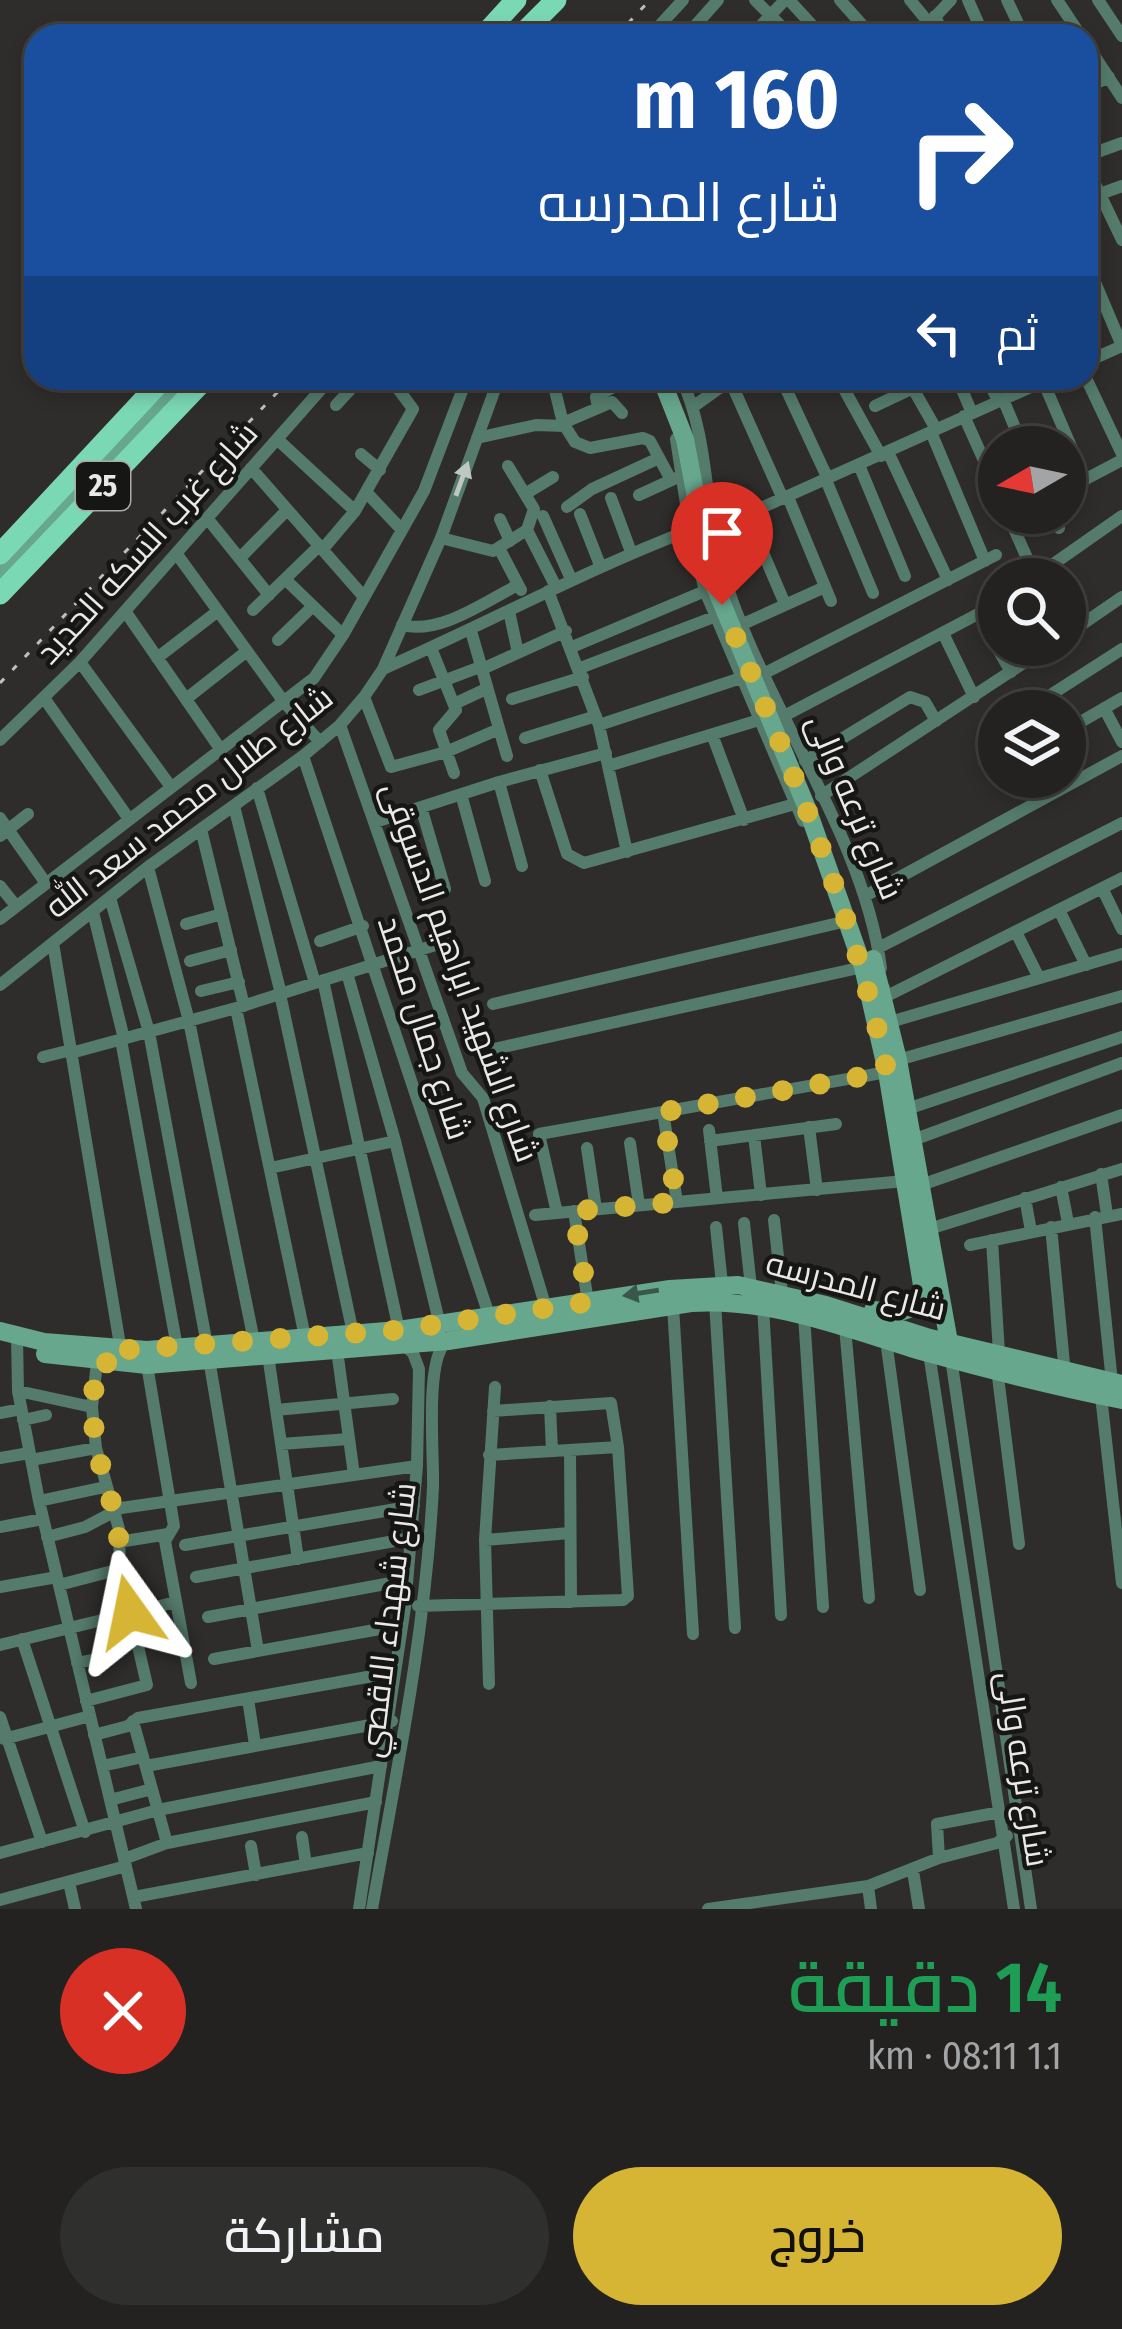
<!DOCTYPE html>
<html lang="ar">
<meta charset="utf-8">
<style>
body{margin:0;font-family:"Fira Sans Condensed",Cairo,sans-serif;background:#2f2f2d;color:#f1f3f6;direction:rtl;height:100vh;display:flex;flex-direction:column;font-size:45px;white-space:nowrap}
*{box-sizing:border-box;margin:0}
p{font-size:39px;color:#a3a4a5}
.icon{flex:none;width:66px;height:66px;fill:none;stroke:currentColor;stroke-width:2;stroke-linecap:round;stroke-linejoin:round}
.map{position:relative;height:1909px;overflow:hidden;direction:ltr}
.drawer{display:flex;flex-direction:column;background:#232220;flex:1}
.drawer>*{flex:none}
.hud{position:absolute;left:24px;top:24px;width:1074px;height:366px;border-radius:36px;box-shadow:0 6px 18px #0003,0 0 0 3px #403f3e;direction:rtl;background:#1a4fa0;color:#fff;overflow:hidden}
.needle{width:78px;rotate:261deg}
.fabs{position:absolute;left:978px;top:426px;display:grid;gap:24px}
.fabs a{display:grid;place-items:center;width:108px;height:108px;border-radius:50%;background:#232220;box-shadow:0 6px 18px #0003,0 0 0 3px #403f3e;font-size:60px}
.pin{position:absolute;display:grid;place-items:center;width:102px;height:102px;color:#fff;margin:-123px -51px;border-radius:50% 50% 50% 0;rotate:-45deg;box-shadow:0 0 12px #0007}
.pin .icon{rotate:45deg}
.me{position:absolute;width:132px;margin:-66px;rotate:348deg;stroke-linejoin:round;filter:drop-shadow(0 0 9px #0008)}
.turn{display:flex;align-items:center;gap:42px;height:252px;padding:0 60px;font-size:54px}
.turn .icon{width:156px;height:156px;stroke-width:2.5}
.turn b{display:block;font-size:84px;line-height:102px}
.then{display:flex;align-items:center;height:114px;padding:0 60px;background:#0003;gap:24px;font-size:45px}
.round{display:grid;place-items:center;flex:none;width:126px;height:126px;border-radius:63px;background:#2f2f2d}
.head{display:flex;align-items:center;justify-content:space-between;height:204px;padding:0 60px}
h1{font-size:72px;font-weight:600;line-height:90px;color:#1e9e55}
.primary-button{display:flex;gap:24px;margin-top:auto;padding:24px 60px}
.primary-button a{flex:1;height:138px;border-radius:72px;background:#d6b534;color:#111;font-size:48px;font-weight:600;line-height:138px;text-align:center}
.primary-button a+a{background:#2f2f2d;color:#f1f3f6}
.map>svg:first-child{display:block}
</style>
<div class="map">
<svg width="1122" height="1909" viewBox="0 0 1122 1909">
<rect width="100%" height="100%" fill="#2f2d2b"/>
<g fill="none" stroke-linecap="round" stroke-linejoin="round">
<path stroke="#547b6b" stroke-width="12" d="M755 0 791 36
M789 0 822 36
M840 0 872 36
M910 0 929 23
M968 0 984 36
M1007 0 1024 36
M1057 0 1081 36
M1098 0 1122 36
M935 16 944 36
M650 36 683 0
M686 36 718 0
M751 36 785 0
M917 36 951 0
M1086 43 1122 98
M1086 88 1109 77
M1086 156 1122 143
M1086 165 1122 240
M1100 194 1122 186
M1086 261 1122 346 1086 362
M552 378 563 423 575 442 590 448 643 438 650 441 671 480
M681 378C709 437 704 504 721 566 759 700 863 831 881 968
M729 378 783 499
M781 378 828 479
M838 378 881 456
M907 378 936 429
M957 378 972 413
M987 378 998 401
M1086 378 1122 454
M1043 381 1085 479
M1003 399 1023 447
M336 405 361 378
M694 406 732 379
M875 406 913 388
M598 408 596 397 620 383
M964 416 999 494
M563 423 612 402 622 413
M931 432 985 561
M477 438 536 425 565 426
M277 439 355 511
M676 439 690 530 705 591 803 821
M888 452 948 580
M361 454 380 470
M859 465 905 576
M508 466 534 509 527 530 556 587
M251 468 364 597
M826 480 873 593
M1065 490 1122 460
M366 492 402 530
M525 494 553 477
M639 495 676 478
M788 497 831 601
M611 498 631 552
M567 507 592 489 659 458
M1007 513 1035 576
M1052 513 1059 528
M580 514 600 565
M747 515 785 604
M543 516 571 579
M207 518 269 595
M500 519 510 541
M714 529 1051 378
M441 538 493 551 527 530
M499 548 521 590
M322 550 355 511 413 409 390 378
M176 553 284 702 320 742
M240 558 287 510
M285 579 343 635
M1032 579 1122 516
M548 591 599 725 627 852
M253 610 319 546
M125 611 221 750
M509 611 518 653
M743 624 825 587
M402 625C440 635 484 602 518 585
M471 631 507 756
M943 633 974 697
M1065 636 1122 597
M992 639 1011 672
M278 640 313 606
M572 647 705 591
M431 648 456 710 439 730 454 773
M157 658 218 611
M80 662 171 787
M580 668 714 617
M383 669C486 624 585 570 690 530
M480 670 566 631
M765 673 996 555
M419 690 480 667
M364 697 391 767 446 752 499 729
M44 698 129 819
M186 699 247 651
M512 699 583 677
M1038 703 1122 649
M454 704 486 689
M1104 708 1122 742
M784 716 999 603
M340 725 462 1073 483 1098 546 1308
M599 725 741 678
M1065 731 1122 698
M713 737 744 820
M525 738 596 716
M0 740 80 662 331 378
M303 756 490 1318
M805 761 910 697 925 702 936 721
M608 766 759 720
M540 770 567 854 584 863 795 804
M499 782 522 866
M257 788 315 983
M461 794 485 881
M821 796 1051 645
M234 806 281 994
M421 807 445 889
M0 818 45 882
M375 822 499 782 606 753
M201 829 244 1006
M0 836 28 814
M148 867 189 1021 254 1341
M0 886 16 906
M1102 888 1122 929
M865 896 1122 756
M110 898 149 1032 207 1345
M1059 910 1086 965
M93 912 124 1039
M0 919 314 678 343 635 424 491 467 378
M186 924 222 914
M1016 932 1039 978
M320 941 363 926
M53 943 121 1351
M878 948 1122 823
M190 961 231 950
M347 973 395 1141 440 1325
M323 980 399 1330
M0 985 148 867 303 756 340 725 364 697 383 669 441 538 499 378
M884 988 885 997 1122 878
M201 991 239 982
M280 994 353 1333
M493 1004 847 921
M236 1008 305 1337
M890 1022 1122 954
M121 1040 177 1347
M485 1051 863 967
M71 1053 236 1008 451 940
M43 1057 71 1050
M898 1060 1122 996
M907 1109 1122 1037
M663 1112 677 1202
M809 1127 817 1190
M709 1130 717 1198
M754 1135 761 1195
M913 1140 1122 1063
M710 1141 836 1124
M630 1143 639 1205
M587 1148 596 1209
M270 1168 395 1141
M1101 1174 1107 1215
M921 1185 1122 1115
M1061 1187 1068 1223
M1025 1198 1031 1231
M574 1211 588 1302
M557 1213 539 1134 887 1072
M535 1215 905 1181
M1095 1217 1112 1382
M774 1220 782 1293
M744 1223 751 1287
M716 1227 722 1284
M1051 1227 1065 1374
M929 1229 1122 1169
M992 1240 999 1353
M970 1245 1122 1214
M715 1302 735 1628
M673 1306 693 1634
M763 1306 781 1615
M804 1315 823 1607
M845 1327 869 1598
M17 1337 18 1391 39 1501 136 1909
M886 1340 920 1590
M337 1350 354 1475
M929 1353 1014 1909
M268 1355 298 1559
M951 1358 1031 1909
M209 1359 258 1651
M147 1365 174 1526 165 1541 191 1683
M997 1369 1019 1544
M18 1391 92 1407
M1101 1396 1122 1583
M550 1406 552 1451
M276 1410 393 1399
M0 1413 21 1409
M23 1420 46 1415
M281 1444 349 1439
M570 1450 571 1602
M489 1455 618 1447
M0 1458 29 1453
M31 1460 96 1448
M39 1501 105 1487
M0 1527 43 1519
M47 1537 85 1527 121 1508 417 1466
M485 1540 570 1533
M119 1542 168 1534
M185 1545 414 1506
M196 1577 411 1538
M59 1585 120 1569
M0 1587 57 1577
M418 1606 623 1600 628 1596 618 1447 611 1403 493 1411
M208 1617 407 1580
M22 1639 85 1832
M0 1645 176 1602
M214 1659 402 1625
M77 1663 110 1656
M489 1684 485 1540 495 1387
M248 1699 255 1745
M86 1701 147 1685 120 1569 119 1529 96 1448 92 1407 97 1362
M0 1717 42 1842
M133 1721 167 1843
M94 1735 128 1726 138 1718 395 1672
M4 1739 90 1716
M102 1766 143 1757
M146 1766 392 1721
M110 1800 152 1789
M302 1837 306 1865
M251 1846 256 1875
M0 1853 158 1810 381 1766
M939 1858 937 1824 1000 1812
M124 1859 167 1843 376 1802
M913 1871 919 1909
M69 1882 75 1909
M868 1886 871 1909
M134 1897 368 1853
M0 1900 126 1866
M359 1909 405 1607 417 1466 419 1369 413 1353 404 1345
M372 1909C397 1769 426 1630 433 1487 434 1454 425 1364 445 1343
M708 1909 868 1886 939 1858 997 1843 1007 1836"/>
<path stroke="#66a78e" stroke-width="18" d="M661 378 685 439 711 577 807 808 863 967 887 1072 922 1285C920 1315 897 1314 873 1310
M0 577 185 378
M873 959 898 1060 949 1342
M0 1331 44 1342 147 1350 399 1330 670 1289 738 1285 826 1305 930 1338 1122 1384
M45 1354 147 1365 448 1341 691 1303C773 1298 847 1329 924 1352 989 1370 1056 1387 1122 1400"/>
<path stroke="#7ad8b4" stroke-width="21" d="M483 36 516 0
M520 36 556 0
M0 554 164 378
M0 594 206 378"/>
<path stroke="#c0bfbe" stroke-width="3" stroke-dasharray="6 12" stroke-linecap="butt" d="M616 36 650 0
M0 683 291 378"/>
</g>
<defs><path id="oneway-solid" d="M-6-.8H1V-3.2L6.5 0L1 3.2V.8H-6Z" transform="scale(3)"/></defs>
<use fill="#bdc8c2" href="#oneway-solid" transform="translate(462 479) rotate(-70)"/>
<use fill="#3a574b" href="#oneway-solid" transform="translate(641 1293) rotate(171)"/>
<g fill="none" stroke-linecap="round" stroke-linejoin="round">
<path stroke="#d6b534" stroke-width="21" stroke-dasharray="0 37.8" d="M130 1612 118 1552 119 1529 96 1448 92 1407 97 1362 122 1364 121 1350 399 1330 588 1302 574 1211 677 1202 663 1112 887 1072C853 909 787 757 722 605"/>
</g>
<g text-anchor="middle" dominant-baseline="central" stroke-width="9" stroke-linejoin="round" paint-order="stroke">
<rect fill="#161615" stroke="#aaaaa9" stroke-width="3" x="76" y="462" width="54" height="48" rx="9"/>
<g font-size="30" font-weight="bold" fill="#eae9e8">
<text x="103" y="486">25</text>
</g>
<g font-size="33" fill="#eae9e8" stroke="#161615">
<text transform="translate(147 543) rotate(-48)">شارع غرب السكه الحديد</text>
<text transform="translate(189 802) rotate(-38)">شارع طلال محمد سعد الله</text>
<text transform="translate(855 807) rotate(67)">شارع ترعه والى</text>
<text transform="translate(460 972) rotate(70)">شارع الشهيد ابراهيم الدسوقى</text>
<text transform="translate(424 1028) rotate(72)">شارع جمال محمد</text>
<text transform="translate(856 1286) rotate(15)">شارع المدرسه</text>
<text transform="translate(388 1620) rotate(-83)">شارع شهداء الاقصي</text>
<text transform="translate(1023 1769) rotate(81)">شارع ترعه والى</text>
</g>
</g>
</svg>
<div class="fabs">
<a><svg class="needle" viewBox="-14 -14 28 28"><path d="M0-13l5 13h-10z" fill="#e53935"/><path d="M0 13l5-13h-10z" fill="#a3a4a5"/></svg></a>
<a><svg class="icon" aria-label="search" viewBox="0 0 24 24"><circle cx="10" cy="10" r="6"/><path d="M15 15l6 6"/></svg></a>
<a><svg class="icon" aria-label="layers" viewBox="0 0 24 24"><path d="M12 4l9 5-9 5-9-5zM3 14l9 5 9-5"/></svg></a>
</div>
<div class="pin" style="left:722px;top:605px;background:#d93025"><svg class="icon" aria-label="arrive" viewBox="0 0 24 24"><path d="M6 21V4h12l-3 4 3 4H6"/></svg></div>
<svg class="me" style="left:130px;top:1612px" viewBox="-20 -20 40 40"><path d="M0-17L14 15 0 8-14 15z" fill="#d6b534" stroke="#fff" stroke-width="4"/></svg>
<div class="hud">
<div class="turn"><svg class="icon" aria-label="right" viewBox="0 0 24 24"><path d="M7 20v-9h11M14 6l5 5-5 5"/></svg><div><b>160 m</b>شارع المدرسه</div></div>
<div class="then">ثم<svg class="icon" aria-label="left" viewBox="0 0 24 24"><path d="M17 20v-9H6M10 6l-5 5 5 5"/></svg></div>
</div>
</div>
<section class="drawer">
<div class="head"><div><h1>14 دقيقة</h1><p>1.1 km · 08:11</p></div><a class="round" style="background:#d93025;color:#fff"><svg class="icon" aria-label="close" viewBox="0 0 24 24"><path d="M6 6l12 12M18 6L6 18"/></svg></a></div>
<div class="primary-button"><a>خروج</a><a>مشاركة</a></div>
</section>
